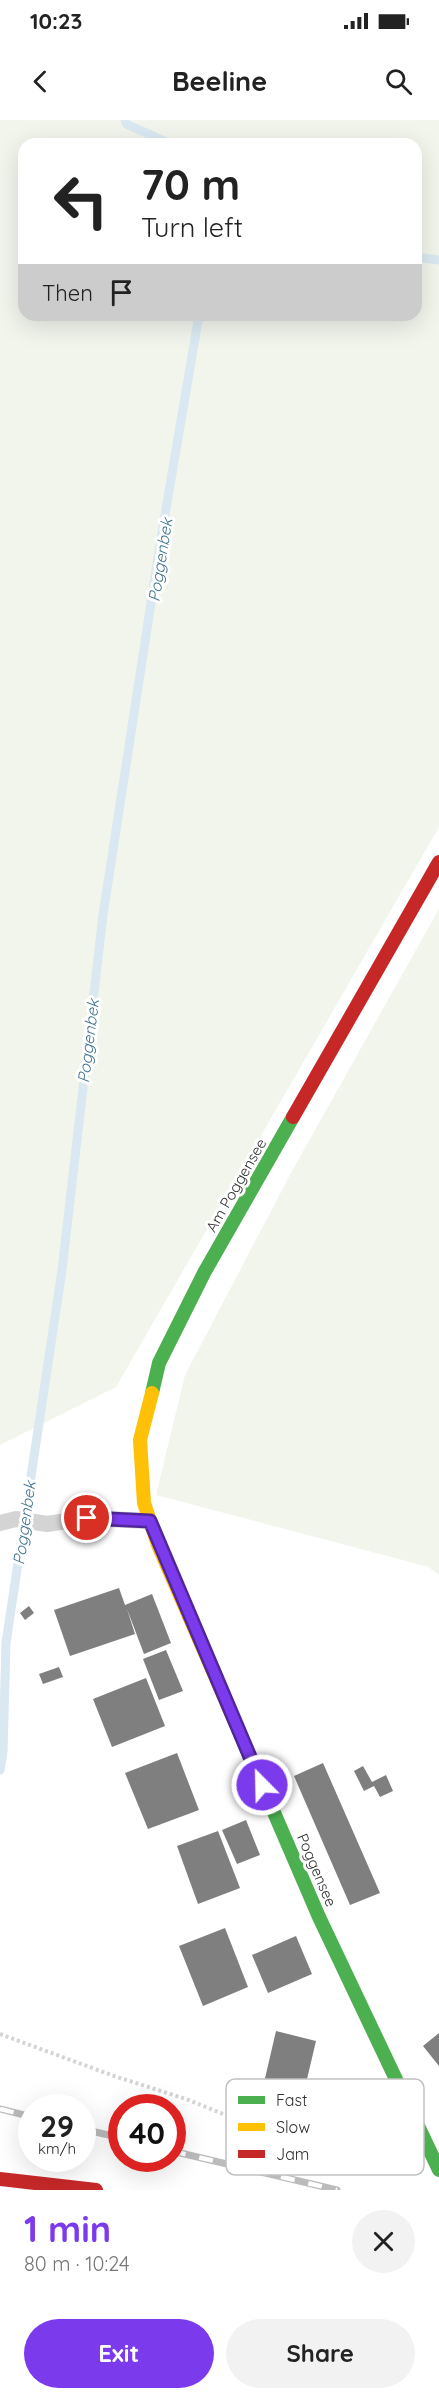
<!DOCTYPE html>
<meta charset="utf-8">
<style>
body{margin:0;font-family:Quicksand,sans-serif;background:#f2f2f2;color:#222;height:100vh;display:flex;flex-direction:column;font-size:22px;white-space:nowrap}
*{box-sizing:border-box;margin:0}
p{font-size:20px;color:#767676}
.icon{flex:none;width:33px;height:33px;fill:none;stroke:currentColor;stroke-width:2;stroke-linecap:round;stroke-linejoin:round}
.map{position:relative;height:2070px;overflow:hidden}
.sheet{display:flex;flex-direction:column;background:#fff;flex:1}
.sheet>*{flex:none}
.top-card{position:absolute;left:18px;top:18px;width:404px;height:183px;border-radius:18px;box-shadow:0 6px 24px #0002;background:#fff;color:#222;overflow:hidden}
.speed{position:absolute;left:18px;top:1974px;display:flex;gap:12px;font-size:30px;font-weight:700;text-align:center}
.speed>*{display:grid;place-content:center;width:78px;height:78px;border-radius:50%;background:#fff;box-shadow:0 6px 24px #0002;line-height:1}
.speed small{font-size:15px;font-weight:400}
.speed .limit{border:9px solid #d22;background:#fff;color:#111}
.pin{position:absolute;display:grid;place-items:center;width:51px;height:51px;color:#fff;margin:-26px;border:3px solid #fff;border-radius:50%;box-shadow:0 2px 6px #0007}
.me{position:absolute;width:66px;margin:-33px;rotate:337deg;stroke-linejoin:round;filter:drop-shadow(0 0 4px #0008)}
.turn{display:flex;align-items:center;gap:21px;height:126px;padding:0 24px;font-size:27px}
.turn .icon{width:78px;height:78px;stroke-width:2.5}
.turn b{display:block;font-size:42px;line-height:51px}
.then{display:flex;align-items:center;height:57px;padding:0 24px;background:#0003;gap:12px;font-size:22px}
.round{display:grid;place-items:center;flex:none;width:63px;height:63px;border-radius:32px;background:#f2f2f2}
.overview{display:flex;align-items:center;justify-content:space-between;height:102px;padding:0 24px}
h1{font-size:36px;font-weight:700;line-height:45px;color:#7c3aed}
.primary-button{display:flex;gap:12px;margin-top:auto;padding:12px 24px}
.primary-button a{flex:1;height:69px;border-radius:36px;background:#7c3aed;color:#fff;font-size:24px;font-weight:700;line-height:69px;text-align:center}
.primary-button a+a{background:#f2f2f2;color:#222}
.status{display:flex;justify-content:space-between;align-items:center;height:42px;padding:0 30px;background:#fff;direction:ltr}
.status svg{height:16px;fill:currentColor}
header{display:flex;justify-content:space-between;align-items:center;height:78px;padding:0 24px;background:#fff;font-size:27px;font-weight:700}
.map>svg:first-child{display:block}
</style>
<div class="status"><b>10:23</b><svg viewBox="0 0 49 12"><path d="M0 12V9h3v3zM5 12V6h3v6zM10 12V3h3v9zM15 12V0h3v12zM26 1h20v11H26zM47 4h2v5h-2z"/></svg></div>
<header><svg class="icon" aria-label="back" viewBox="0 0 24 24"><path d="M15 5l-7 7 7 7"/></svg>Beeline<svg class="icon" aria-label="search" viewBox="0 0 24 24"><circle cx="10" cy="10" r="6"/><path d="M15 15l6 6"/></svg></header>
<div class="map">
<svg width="439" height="2070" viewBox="0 0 439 2070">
<rect width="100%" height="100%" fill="#fff"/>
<path fill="#f1f5ec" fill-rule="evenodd" d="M0 0H439V707L116 1267 0 1325ZM24 24H416V195H24Z
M439 789V1455L429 1447 156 1375 185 1255 292 1051Z"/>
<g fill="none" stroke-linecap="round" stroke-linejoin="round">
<path stroke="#dae9f1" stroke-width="9" d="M125 0 126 4 171 24
M416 137 439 140
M0 1650 3 1632 6 1523 62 1150 103 795 161 418 199 195"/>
</g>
<path fill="#7f7f7f" d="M119 1468 125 1485 152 1474 171 1523 144 1534 127 1489 135 1514 70 1536 54 1490Z
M29 1486 34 1493 25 1500 20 1493Z
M166 1530 183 1571 159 1580 143 1539Z
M59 1547 63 1557 43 1564 39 1554Z
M146 1558 165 1606 112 1627 93 1579Z
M177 1633 199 1690 148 1709 125 1653Z
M323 1643 380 1773 350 1785 294 1656Z
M363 1646 372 1662 386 1655 393 1671 380 1677 374 1666 364 1671 354 1651Z
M246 1700 260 1735 237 1744 222 1710Z
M218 1711 240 1768 198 1784 177 1726Z
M225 1808 248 1867 203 1886 179 1826Z
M296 1816 312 1854 268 1873 252 1835Z
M276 1911 316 1921 303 1976 263 1967Z
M439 1913V1946L423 1926Z"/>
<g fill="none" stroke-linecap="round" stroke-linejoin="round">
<path stroke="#d4d4d4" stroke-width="4" stroke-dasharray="3 3" stroke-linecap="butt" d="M0 1914 114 1956 186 1979 243 2002 303 2021 354 2036 397 2034"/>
<path stroke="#d4d4d4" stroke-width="16" d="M0 1403 16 1399 47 1404 87 1398 149 1401"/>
<path stroke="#4caf50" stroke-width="14" d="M152 1273 159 1243 204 1153 293 997
M238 1609 319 1797 439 2050"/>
<path stroke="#ffc107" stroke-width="14" d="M152 1273 140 1320 144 1383 158 1425 238 1609"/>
<path stroke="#c62828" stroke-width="14" d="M293 997 439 742
M0 2059 96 2070"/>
<g stroke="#bbb" stroke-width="7">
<path id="rail" d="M0 1989 32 1997
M82 2009 122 2018
M172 2031 337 2070"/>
</g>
<use href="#rail" stroke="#fff" stroke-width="4.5" stroke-dasharray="14" stroke-linecap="butt"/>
</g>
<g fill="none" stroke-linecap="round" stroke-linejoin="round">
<g stroke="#51269a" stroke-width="15">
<path id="route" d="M87 1398 150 1401 262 1665"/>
</g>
<use href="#route" stroke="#7c3aed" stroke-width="10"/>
</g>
<g text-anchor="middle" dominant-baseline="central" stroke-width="6" stroke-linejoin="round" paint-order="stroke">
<g font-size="15" fill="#2f2f2f" stroke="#fff">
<text transform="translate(236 1065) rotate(-60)">Am Poggensee</text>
<text transform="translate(317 1750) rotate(67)">Poggensee</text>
</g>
<g font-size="16" font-style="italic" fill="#3f728f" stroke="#fff">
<text transform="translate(160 440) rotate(-81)">Poggenbek</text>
<text transform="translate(88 921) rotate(-83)">Poggenbek</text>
<text transform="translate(24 1403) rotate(-82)">Poggenbek</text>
</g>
</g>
<rect x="226" y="1959" width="198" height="96" rx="9" fill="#fff" stroke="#c1c1c1" stroke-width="1.5"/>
<rect x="238" y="1976" width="27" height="8" fill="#4caf50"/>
<rect x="238" y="2003" width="27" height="8" fill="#ffc107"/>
<rect x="238" y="2030" width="27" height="8" fill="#c62828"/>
<g font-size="16" fill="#2f2f2f">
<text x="276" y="1986">Fast</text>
<text x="276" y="2013">Slow</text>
<text x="276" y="2040">Jam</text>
</g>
</svg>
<div class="speed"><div>29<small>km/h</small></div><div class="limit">40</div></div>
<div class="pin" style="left:87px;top:1398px;background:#d93025"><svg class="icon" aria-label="arrive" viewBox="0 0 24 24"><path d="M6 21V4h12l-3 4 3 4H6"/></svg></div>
<svg class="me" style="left:262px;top:1665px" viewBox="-20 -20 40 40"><circle r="17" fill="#7c3aed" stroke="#fff" stroke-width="3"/><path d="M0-11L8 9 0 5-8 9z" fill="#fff"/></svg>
<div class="top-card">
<div class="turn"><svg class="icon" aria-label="left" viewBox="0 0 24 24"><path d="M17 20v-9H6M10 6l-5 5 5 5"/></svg><div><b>70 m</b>Turn left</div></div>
<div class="then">Then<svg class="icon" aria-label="arrive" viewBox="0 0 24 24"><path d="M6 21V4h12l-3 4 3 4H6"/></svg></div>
</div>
</div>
<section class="sheet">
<div class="overview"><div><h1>1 min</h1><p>80 m · 10:24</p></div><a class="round"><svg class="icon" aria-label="close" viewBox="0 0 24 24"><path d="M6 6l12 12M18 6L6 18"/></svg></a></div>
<div class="primary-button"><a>Exit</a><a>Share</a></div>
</section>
